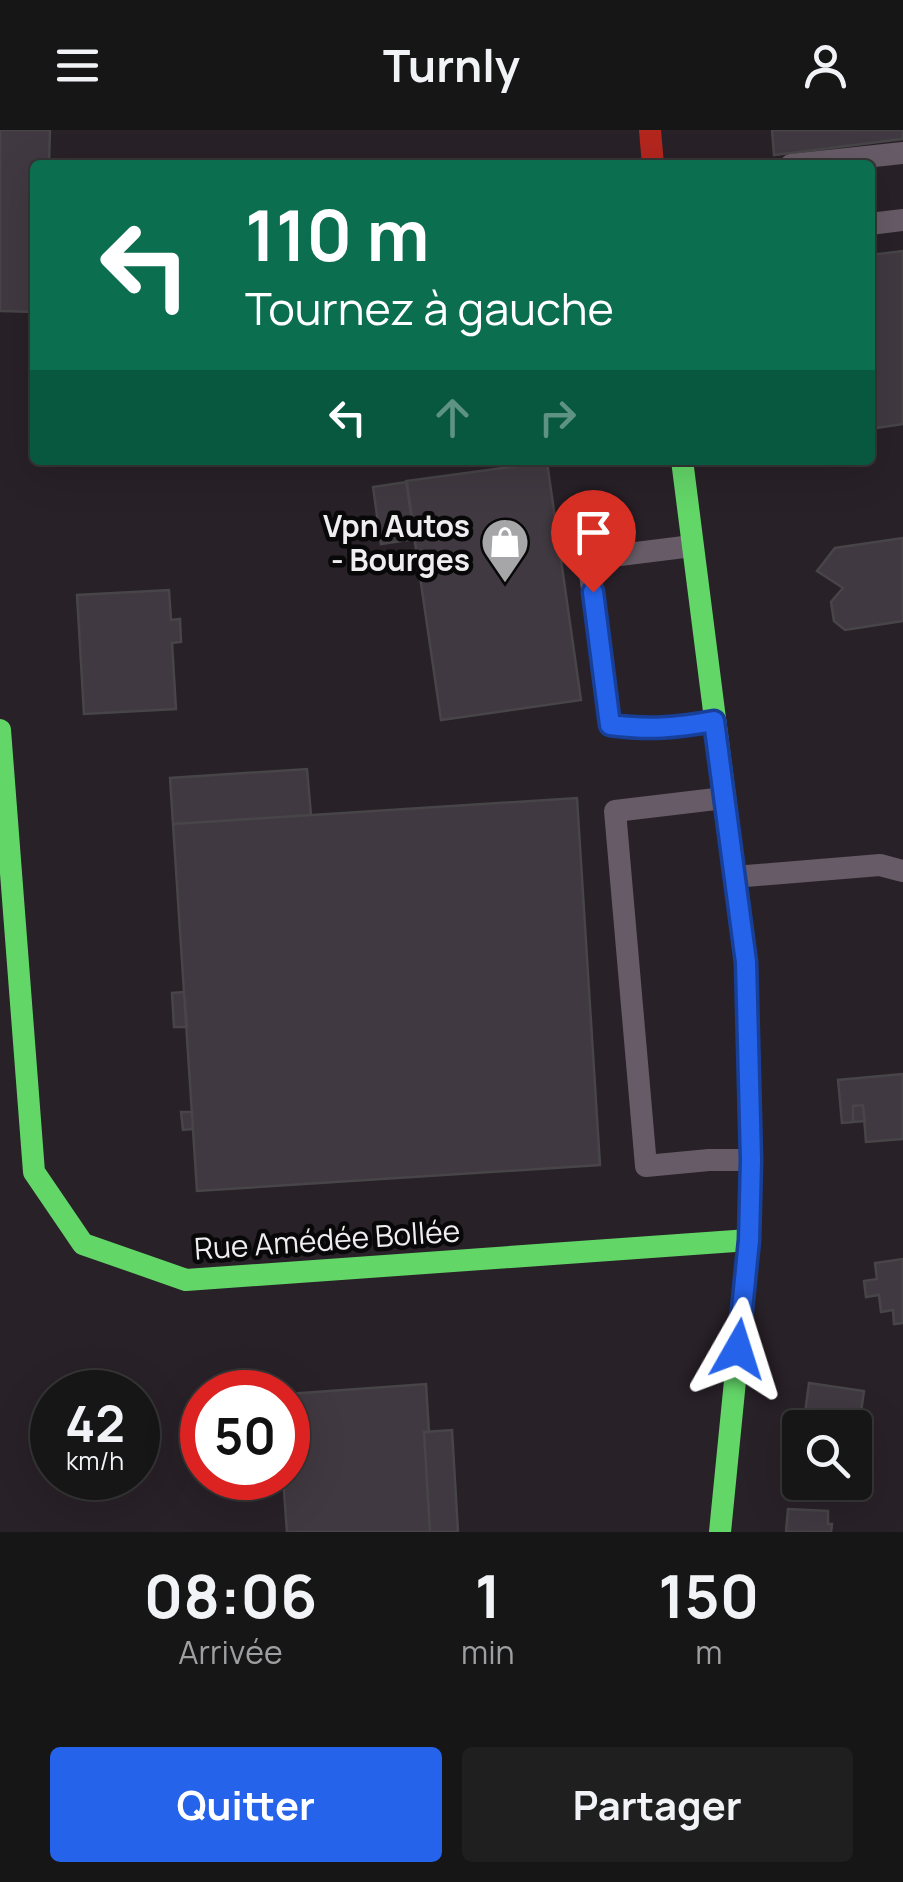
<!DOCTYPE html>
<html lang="fr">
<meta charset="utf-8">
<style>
body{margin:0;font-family:Manrope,sans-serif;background:#201f20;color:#f1f3f6;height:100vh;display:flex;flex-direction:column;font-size:38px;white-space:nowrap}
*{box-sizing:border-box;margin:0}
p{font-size:32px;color:#9e9fa1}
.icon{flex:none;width:55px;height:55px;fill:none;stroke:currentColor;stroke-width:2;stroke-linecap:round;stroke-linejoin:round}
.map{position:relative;height:1402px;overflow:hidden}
.details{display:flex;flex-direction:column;background:#171617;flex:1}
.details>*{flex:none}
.guide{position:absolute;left:30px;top:30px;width:845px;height:305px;border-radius:10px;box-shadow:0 10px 40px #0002,0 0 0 2px #363536;background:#0b6e4f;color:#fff;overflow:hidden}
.tools{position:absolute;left:782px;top:1280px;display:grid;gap:20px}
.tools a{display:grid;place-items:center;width:90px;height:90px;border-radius:10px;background:#171617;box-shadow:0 10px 40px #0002,0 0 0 2px #363536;font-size:50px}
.speed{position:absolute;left:30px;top:1240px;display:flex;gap:20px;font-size:50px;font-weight:700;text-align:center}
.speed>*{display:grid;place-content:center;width:130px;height:130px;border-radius:50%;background:#171617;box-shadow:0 10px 40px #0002,0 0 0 2px #363536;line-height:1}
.speed small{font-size:25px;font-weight:400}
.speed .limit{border:15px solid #d22;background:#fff;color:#111}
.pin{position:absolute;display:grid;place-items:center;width:85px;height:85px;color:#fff;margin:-102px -42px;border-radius:50% 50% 50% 0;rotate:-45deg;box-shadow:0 0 10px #0007}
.pin .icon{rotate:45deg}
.me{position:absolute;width:110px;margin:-55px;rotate:6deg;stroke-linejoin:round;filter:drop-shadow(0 0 8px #0008)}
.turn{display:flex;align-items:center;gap:35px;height:210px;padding:0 50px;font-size:45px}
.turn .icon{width:130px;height:130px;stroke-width:2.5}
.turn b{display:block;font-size:70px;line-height:85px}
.lanes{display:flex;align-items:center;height:95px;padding:0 50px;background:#0003;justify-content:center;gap:50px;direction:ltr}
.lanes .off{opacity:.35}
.eta{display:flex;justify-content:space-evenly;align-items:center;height:170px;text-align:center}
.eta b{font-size:60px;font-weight:700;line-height:70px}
.cta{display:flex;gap:20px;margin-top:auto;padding:20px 50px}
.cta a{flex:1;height:115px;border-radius:10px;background:#2563eb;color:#fff;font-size:40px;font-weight:700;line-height:115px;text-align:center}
.cta a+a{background:#201f20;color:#f1f3f6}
header{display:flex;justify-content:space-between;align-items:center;height:130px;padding:0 50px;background:#171617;font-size:45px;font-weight:700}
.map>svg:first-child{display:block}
</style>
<header><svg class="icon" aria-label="menu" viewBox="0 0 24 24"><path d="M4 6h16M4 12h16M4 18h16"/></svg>Turnly<svg class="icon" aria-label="person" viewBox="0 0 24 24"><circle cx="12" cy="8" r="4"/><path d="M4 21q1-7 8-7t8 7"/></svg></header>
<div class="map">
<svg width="903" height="1402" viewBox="0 0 903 1402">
<rect width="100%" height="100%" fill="#1f1e1f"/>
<path fill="#282128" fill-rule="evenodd" d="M0 0H903V1402H0ZM35 35H870V330H35ZM52 1262H138V1348H52ZM202 1262H288V1348H202ZM800 1298H855V1352H800Z"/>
<path fill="#413941" stroke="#474547" stroke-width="2.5" d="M0 0H50L49 35H35V182L0 181Z
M772 0H903V9L774 25Z
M903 121V294L870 299V125Z
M547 332 581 570 441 590 406 351Z
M407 352 415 409 381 414 373 357Z
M903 408V491L845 500 834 491 831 472 843 458 817 441 835 418Z
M169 460 171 490 180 489 181 512 172 513 176 579 84 584 77 465Z
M307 639 311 685 173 694 170 648Z
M577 668 600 1035 197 1061 173 694Z
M184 862 187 897H174L172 863Z
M903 944V1009L866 1012 863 975 853 976V992L842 993 838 950Z
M863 975 865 991 853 992V976Z
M181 982H192L193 999 183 1000Z
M903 1129V1193L894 1194 893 1180 881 1182 879 1165 866 1167 864 1151 877 1149 875 1133Z
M809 1253 864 1261 856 1317 855 1298H803Z
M426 1254 429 1302H424L430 1402H287L283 1348H288V1264Z
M452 1300 458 1402H430L424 1302Z
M788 1379 828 1381V1394H832L831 1402H786Z"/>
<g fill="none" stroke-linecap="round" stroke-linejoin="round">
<path stroke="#665b66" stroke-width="22" d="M791 35 903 23
M870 94 903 90
M692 416 588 429 610 595C648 600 677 597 714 591
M724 668 615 681 646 1036 709 1030H751
M734 747 880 735 903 741"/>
<path stroke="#63d668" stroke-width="22" d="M682 330 746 832 751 1030 749 1110 720 1402
M0 600 34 1042 83 1114 186 1150 749 1110"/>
<path stroke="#b3261e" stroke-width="22" d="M650 0 653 35"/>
</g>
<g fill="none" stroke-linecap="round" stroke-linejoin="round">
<g stroke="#184099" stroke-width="25">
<path id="route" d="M593 462 610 595C650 600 675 598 714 591L746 832 751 1030 749 1110 738 1219"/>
</g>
<use href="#route" stroke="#2563eb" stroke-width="18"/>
</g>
<defs>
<g id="shop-pin" transform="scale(2.5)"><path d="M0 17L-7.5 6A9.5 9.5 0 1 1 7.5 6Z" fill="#a6a5a7" stroke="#090809"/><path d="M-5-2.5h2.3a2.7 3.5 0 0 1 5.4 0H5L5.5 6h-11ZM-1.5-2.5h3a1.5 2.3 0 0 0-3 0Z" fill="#fff"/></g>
</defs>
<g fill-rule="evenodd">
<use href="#shop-pin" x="505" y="412"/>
</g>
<g text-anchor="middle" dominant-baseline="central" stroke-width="9" stroke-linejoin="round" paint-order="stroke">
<g font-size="30" font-weight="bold" fill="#efedf0" stroke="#090809" text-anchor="end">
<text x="470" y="395">Vpn Autos<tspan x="470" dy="34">- Bourges</tspan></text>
</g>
<g font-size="30" fill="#efedf0" stroke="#090809">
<text transform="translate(327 1109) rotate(-4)">Rue Amédée Bollée</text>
</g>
</g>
</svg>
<div class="tools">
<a><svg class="icon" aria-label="search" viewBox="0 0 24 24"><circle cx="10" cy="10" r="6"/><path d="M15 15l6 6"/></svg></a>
</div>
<div class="speed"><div>42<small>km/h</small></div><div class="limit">50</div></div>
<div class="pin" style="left:593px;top:462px;background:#d93025"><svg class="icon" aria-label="arrive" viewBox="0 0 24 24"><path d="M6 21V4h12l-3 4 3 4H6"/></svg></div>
<svg class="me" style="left:738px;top:1219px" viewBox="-20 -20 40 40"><path d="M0-17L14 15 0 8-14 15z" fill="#2563eb" stroke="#fff" stroke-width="4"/></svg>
<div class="guide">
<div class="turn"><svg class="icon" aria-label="left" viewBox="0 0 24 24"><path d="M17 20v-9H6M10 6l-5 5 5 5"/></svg><div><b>110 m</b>Tournez à gauche</div></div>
<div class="lanes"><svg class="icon" aria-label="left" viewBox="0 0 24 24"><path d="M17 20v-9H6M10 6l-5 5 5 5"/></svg><svg class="icon off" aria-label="ahead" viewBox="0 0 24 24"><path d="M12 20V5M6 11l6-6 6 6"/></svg><svg class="icon off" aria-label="right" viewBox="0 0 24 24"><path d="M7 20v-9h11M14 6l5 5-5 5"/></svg></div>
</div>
</div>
<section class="details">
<div class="eta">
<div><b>08:06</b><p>Arrivée</p></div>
<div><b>1</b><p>min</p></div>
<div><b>150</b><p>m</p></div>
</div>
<div class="cta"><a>Quitter</a><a>Partager</a></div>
</section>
